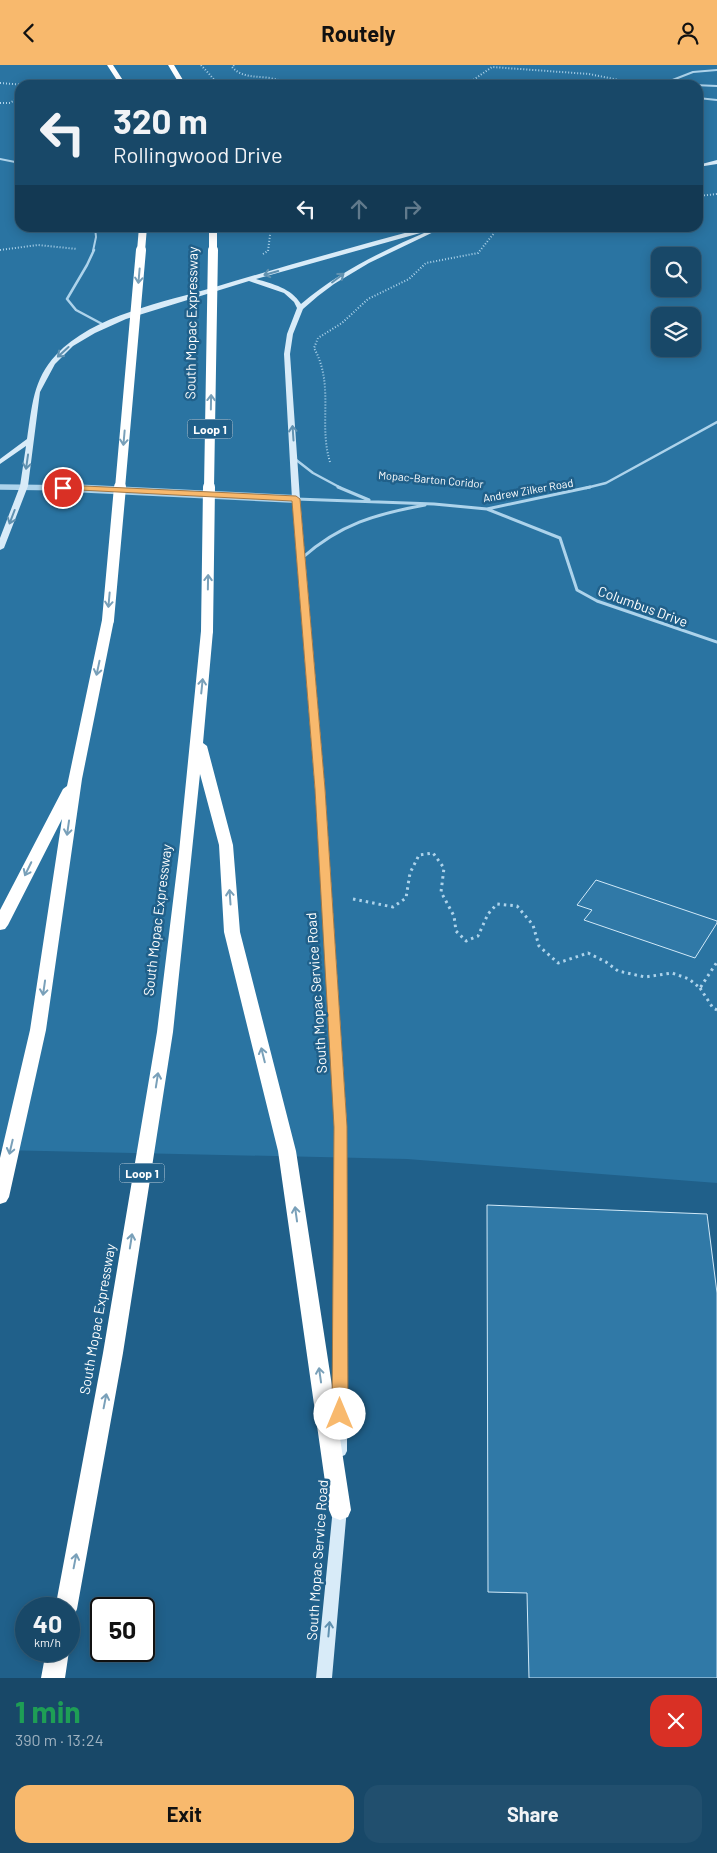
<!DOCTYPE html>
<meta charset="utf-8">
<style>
body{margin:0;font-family:Barlow,sans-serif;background:#214f6e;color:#f1f3f6;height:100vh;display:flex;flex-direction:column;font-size:19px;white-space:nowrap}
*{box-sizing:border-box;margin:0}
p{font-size:16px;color:#9fb2c0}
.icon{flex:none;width:28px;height:28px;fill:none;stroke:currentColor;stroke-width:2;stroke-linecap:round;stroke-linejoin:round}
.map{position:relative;height:1613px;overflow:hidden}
.details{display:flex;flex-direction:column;background:#184868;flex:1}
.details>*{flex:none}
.hud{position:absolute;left:15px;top:15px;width:688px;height:152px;border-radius:15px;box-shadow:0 2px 12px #0003,0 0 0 1px #36607c;background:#184868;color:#f1f3f6;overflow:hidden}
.controls{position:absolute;left:651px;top:182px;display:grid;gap:10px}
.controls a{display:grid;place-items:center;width:50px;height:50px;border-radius:10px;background:#184868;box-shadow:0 2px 12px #0003,0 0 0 1px #36607c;font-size:25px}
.speed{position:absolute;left:15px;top:1532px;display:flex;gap:10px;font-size:25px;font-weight:700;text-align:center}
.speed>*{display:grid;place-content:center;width:65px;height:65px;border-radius:50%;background:#184868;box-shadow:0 2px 12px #0003,0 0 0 1px #36607c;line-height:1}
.speed small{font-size:12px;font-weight:400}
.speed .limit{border:2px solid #111;border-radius:8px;background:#fff;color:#111}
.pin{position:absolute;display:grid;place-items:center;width:42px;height:42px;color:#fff;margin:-21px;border:2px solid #fff;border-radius:50%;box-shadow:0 1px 5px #0007}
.me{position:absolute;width:55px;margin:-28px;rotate:0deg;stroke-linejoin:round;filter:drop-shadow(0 0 4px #0008)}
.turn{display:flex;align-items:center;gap:18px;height:105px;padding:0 15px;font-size:22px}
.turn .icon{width:65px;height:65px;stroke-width:2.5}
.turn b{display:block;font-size:35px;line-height:42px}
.lanes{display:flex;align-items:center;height:48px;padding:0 15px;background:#0003;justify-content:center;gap:25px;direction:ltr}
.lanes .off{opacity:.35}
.round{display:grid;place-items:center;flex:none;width:52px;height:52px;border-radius:15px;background:#214f6e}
.summary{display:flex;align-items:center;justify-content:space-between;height:85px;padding:0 15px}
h1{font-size:30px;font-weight:700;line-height:38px;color:#1e9e55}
.primary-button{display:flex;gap:10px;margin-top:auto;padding:10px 15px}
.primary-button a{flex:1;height:58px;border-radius:15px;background:#f8b96d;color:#111;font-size:20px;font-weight:700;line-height:58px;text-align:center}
.primary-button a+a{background:#214f6e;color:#f1f3f6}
header{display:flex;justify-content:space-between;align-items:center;height:65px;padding:0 15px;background:#f8b96d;color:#111;font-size:22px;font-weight:700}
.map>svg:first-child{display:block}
</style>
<header><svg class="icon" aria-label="back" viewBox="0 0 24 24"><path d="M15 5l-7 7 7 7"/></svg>Routely<svg class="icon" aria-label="person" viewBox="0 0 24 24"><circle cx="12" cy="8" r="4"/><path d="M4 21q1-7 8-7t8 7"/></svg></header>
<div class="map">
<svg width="717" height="1613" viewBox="0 0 717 1613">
<rect width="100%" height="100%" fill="#20608a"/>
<path fill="#2a74a2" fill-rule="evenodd" d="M0 0H717V1118L407 1094 0 1085ZM20 20H698V162H20ZM660 191H692V224H660ZM660 251H692V284H660Z"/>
<path fill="#3079a7" stroke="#d1e9f8" d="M596 815 717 856V858L695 893 584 855 592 845 577 840Z
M487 1140 707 1149 717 1228V1613H529L527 1528 488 1527Z"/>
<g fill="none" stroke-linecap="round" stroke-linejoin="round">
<path stroke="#add3eb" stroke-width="2" stroke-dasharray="1 2" stroke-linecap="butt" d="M201 0 219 20
M234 0 232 2C242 13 256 11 270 13 279 15 286 17 294 20
M0 18 26 20
M466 20 492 2 589 9 644 20
M0 38H10L20 32
M698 131 717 129
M0 185 38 180 77 184
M263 189 268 186 271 162
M330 397C318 358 335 321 314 283L318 273 342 258 368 234 409 214 426 198 478 188 499 162"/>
<path stroke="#add3eb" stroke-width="3" stroke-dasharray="2.5 4" stroke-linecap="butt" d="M353 834 393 842 406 833 410 808 419 790 433 788 444 803 441 827 454 851 456 866 466 876 478 871 488 849 497 839 517 841 533 860 539 881 558 898 588 888 606 897 618 906 645 912 672 908 689 914 700 923 717 897
M700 923 713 943 717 945"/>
<path stroke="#add3eb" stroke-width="2" d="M670 19 717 21
M670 20V16L693 7 717 5
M698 33 717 35
M0 94 20 98
M93 186 96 172 95 162"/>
<path stroke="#add3eb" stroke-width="2.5" d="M94 185 87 200 67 234 76 245 104 260
M295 394 313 408 341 423
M586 423 606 418 717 357"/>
<path stroke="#add3eb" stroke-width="3" d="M338 422 369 435
M296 434 434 439 487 444 590 422
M487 444 560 473 577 525 597 536 717 577
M302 493C340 459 376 449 425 440"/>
<path stroke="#add3eb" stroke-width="5.5" d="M0 422 76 423"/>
<path stroke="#add3eb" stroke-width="8" d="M50 422 296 434"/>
<path fill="#d8ebf8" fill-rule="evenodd" d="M717 95V99L698 102V100Z
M427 162H444L369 198 334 219 318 231 303 244 293 269 290 289 300 434 325 724 347 1062V1386L345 1390 340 1392 335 1390 333 1386 335 1062 315 724 292 434 284 289 287 269 297 243 294 237 284 228 249 216 126 254 95 268 73 281 55 299 40 327 28 421 4 483 0 485V473L20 421 26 381 0 399V394L27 374C32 342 33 314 56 290 93 250 165 237 215 222 285 201 356 181 427 162ZM431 165C384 185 340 206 301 239 291 223 273 219 256 214Z
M340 1437 345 1439 347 1443 332 1613H316L333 1443 335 1439Z"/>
<path fill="#fff" fill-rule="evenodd" d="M107 0H113L126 20H120Z
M168 0H174L186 20H180Z
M108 551 114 555 82 714 46 965 9 1132 6 1137 0 1139V1093L30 965 62 754 8 860 5 864 0 865V845L63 724 67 721 102 555Z
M207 562 213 566 203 678 207 681 233 780 240 867 296 1086 351 1445 348 1452 340 1455 332 1452 329 1445 278 1086 224 867 219 780 200 709 173 967 123 1288 77 1544 74 1551 69 1553V1544H55L103 1288 157 967 179 787 201 566Z
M69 1584V1586L65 1613H41L46 1586H69Z"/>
<path stroke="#fff" stroke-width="8" d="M141 186 143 162
M213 186V162"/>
<path stroke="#fff" stroke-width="10" d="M120 423 141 185
M209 423 213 185"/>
<path stroke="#fff" stroke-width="12" d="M108 555 120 422
M207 566 209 422"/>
</g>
<defs><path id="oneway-shaft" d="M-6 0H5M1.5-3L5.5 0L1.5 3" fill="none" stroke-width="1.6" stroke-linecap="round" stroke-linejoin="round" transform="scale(1.25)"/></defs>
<g stroke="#6091b0">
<use href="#oneway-shaft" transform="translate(271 208) rotate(164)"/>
<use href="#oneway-shaft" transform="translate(338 213) rotate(-37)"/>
<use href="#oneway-shaft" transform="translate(63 287) rotate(138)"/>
<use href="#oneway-shaft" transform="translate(293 368) rotate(-94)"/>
<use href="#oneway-shaft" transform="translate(27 397) rotate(98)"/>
<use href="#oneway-shaft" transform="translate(12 452) rotate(111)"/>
<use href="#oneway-shaft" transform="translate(329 1564) rotate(-85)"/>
</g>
<g stroke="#79a0b9">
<use href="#oneway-shaft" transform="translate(139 211) rotate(95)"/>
<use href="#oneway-shaft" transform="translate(211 337) rotate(-89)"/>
<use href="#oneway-shaft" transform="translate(124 373) rotate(95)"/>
<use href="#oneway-shaft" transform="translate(208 517) rotate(-89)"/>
<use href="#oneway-shaft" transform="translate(109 535) rotate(95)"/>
<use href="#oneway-shaft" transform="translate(98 603) rotate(102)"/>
<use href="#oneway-shaft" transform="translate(202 621) rotate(-84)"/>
<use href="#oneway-shaft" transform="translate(68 763) rotate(98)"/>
<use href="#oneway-shaft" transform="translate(28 804) rotate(116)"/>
<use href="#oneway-shaft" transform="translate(230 832) rotate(-94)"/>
<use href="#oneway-shaft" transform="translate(44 923) rotate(98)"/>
<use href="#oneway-shaft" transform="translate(263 990) rotate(-104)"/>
<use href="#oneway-shaft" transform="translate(157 1015) rotate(-81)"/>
<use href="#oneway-shaft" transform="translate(11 1082) rotate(103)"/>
<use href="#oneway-shaft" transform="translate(296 1149) rotate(-98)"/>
<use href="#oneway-shaft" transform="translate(131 1176) rotate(-81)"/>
<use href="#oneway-shaft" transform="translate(320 1310) rotate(-98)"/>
<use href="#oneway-shaft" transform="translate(105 1336) rotate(-79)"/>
<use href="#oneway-shaft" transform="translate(75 1496) rotate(-79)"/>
</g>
<path fill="#f8b96d" stroke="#a17847" d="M63 420 296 431 300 434 325 724 347 1062 348 1349 345 1354 340 1356 334 1354 332 1349 334 1062 315 724 292 436 60 424V421Z"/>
<g text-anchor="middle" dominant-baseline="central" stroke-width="5" stroke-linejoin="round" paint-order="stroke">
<g font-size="11" fill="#fff" stroke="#20608a">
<text transform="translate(431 414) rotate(5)">Mopac-Barton Coridor</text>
<text transform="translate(528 425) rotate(-10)">Andrew Zilker Road</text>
</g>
<g fill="#20608a" stroke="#bccfdc" stroke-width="1">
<rect x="187.5" y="354.5" width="45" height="19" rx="4"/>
<rect x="119.5" y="1098.5" width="45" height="19" rx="4"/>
</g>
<g font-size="12" font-weight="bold" fill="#fff">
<text x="210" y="364">Loop 1</text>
<text x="142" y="1108">Loop 1</text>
</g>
<g font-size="14" fill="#fff" stroke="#20608a">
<text transform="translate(191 258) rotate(-89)">South Mopac Expressway</text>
<text transform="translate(643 541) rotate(20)">Columbus Drive</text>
<text transform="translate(157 855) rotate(-83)">South Mopac Expressway</text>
<text transform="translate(316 928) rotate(-94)">South Mopac Service Road</text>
<text transform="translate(97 1254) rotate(-80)">South Mopac Expressway</text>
<text transform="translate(317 1495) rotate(-86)">South Mopac Service Road</text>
</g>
</g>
</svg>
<div class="controls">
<a><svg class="icon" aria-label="search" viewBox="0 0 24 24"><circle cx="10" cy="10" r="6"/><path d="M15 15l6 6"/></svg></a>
<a><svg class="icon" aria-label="layers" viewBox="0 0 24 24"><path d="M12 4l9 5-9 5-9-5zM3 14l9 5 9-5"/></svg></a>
</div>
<div class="speed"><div>40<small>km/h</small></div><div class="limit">50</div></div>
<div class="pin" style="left:63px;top:423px;background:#d93025"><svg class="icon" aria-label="arrive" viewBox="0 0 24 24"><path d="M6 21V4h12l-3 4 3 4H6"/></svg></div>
<svg class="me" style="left:340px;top:1349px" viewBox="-20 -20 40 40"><circle r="19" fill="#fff"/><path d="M0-13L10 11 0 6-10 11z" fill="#f8b96d"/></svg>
<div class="hud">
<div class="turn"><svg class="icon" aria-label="left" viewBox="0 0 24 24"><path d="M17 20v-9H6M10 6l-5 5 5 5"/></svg><div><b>320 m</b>Rollingwood Drive</div></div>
<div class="lanes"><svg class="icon" aria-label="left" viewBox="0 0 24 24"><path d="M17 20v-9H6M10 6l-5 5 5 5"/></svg><svg class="icon off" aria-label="ahead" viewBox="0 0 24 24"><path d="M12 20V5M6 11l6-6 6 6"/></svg><svg class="icon off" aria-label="right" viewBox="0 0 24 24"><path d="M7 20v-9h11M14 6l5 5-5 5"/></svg></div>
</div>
</div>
<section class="details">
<div class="summary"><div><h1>1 min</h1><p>390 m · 13:24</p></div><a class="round" style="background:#d93025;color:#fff"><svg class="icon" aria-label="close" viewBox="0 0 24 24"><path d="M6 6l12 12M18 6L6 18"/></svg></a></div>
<div class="primary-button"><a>Exit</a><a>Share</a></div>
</section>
